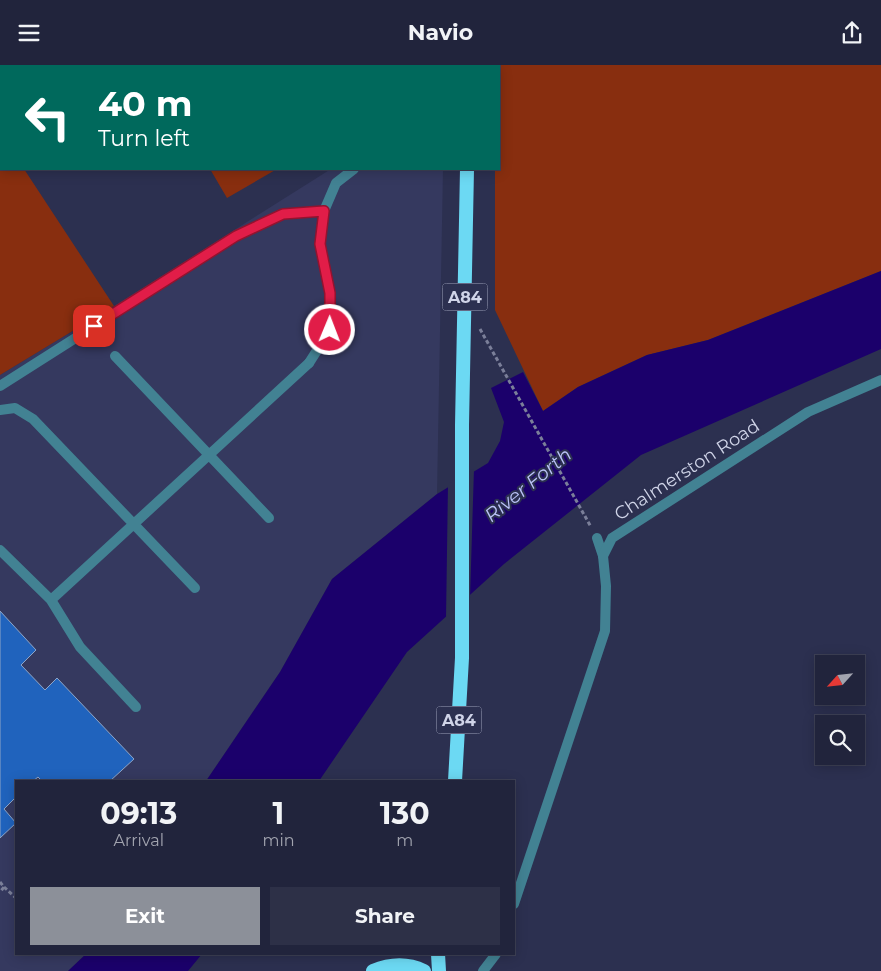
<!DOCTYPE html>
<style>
body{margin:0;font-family:Montserrat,sans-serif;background:#2d3047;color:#f1f3f6;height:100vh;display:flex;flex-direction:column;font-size:19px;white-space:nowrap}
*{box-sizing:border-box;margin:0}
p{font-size:16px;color:#a2a4af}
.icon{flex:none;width:28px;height:28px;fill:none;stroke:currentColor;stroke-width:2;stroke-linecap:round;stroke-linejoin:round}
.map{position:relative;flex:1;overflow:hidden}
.drawer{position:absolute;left:15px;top:715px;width:500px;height:175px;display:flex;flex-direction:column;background:#21243c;border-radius:0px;box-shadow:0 2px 12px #0003,0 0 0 1px #3e4156}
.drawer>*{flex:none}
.top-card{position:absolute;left:0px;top:0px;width:500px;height:105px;box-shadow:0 2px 12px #0003,0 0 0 1px #3e4156;background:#00695c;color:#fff;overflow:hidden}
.needle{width:32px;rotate:243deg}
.buttons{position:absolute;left:815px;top:590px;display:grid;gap:10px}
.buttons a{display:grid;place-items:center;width:50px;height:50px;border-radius:0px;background:#21243c;box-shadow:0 2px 12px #0003,0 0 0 1px #3e4156;font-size:25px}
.pin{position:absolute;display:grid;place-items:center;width:42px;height:42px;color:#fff;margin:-21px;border-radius:10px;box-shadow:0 2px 8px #0006}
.me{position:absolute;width:55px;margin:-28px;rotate:1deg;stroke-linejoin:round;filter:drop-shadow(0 0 4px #0008)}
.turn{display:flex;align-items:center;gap:18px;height:105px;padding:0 15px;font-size:22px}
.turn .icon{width:65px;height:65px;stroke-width:2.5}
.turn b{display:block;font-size:35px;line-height:42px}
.eta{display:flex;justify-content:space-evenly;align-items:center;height:85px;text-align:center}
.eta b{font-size:30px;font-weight:700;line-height:35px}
.action{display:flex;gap:10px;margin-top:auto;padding:10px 15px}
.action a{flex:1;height:58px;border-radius:0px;background:#8c9099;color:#fff;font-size:20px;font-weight:700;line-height:58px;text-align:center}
.action a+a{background:#2d3047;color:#f1f3f6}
header{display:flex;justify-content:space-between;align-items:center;height:65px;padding:0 15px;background:#21243c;font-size:22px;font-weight:700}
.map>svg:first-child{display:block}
</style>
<header><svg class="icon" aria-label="menu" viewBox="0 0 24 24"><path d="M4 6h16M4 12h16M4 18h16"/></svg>Navio<svg class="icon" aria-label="share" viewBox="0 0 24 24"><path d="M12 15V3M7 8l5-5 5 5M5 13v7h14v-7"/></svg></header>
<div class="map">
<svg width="881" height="906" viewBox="0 0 881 906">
<rect width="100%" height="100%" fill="#2c3050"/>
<path fill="#35395f" d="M331 104H443L437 429 332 514 280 607 206 716H16V889H86L68 906H0V310L114 241Z"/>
<path fill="#882e0f" d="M495 0H881V206L708 275 647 290 578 322 543 346 495 245V104H499V1Z
M0 67 1 104H24L114 241 0 310Z
M210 104H277L227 133Z"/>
<path fill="#1b006b" d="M881 206V284L641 390 504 499 407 587 319 716H206L280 607 332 514 437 429 488 398 500 376 504 357 491 323 523 307 543 346 578 322 647 290 708 275Z
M86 889H202L188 906H68Z"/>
<path fill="#2c3050" d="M474 403 470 533 446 555 448 419Z"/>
<path fill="#2063bd" stroke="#8ea5c7" d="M0 546 36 585 21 600 45 625 57 613 134 694 110 716H42L38 712 33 716H16V732L4 744 16 758 0 773Z"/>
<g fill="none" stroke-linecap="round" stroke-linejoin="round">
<path stroke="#7b7f99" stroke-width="3" stroke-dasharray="4 2.5" stroke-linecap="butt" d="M480 264 591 462
M0 817 4 822 0 827
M4 822 16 833"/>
<path stroke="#428293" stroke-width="10" d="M195 1 197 0
M115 291 269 453
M0 321 236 171 283 149 324 146
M0 345 15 343 33 354 195 523
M597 473 603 491
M0 485 51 535 309 298
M51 535 80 582 136 642"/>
<path stroke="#428293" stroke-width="10" d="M391 0V1
M309 298 330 265V228L320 179 324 146 336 118 354 104
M514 839 605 566 606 521 603 491 612 473 808 347 881 315
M483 906 496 889"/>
<path stroke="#6cd9f3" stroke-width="14" d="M469 1V0
M455 716 462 593V360L467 104
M438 889 439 906
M373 906C390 899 407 898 424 906"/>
</g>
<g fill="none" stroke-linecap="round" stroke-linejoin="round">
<g stroke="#92132f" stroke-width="12">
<path id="route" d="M94 261 236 171 283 149 324 146 320 179 330 228V265"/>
</g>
<use href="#route" stroke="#e11d48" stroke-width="9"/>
</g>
<g text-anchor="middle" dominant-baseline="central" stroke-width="4" stroke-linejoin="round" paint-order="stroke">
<g fill="#2c3050" stroke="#9fa3ba" stroke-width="1">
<rect x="442.5" y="218.5" width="45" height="27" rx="4"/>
<rect x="436.5" y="641.5" width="45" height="27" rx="4"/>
</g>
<g font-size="16" font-weight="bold" fill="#d0d4e8">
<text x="465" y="232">A84</text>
<text x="459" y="655">A84</text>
</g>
<g font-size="18" fill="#d0d4e8" stroke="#2c3050">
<text transform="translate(687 405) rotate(-33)">Chalmerston Road</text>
</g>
<g font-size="19" font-style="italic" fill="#bbc3f8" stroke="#2c3050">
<text transform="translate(528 420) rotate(-39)">River Forth</text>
</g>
</g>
</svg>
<div class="buttons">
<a><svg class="needle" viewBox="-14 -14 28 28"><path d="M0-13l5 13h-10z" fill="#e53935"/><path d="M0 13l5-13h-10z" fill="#a2a4af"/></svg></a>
<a><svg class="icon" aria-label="search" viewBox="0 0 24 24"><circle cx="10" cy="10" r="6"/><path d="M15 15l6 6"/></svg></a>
</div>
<div class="pin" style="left:94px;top:261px;background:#d93025"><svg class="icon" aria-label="arrive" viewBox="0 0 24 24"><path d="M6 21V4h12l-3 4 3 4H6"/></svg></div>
<svg class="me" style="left:330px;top:265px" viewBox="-20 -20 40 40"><circle r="17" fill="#e11d48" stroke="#fff" stroke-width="3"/><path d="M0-11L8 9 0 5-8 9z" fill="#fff"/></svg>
<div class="top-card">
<div class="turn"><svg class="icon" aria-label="left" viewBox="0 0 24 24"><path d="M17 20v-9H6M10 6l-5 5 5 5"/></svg><div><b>40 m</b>Turn left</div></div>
</div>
<section class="drawer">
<div class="eta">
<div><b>09:13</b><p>Arrival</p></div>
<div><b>1</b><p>min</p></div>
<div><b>130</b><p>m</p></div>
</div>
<div class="action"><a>Exit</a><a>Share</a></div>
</section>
</div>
